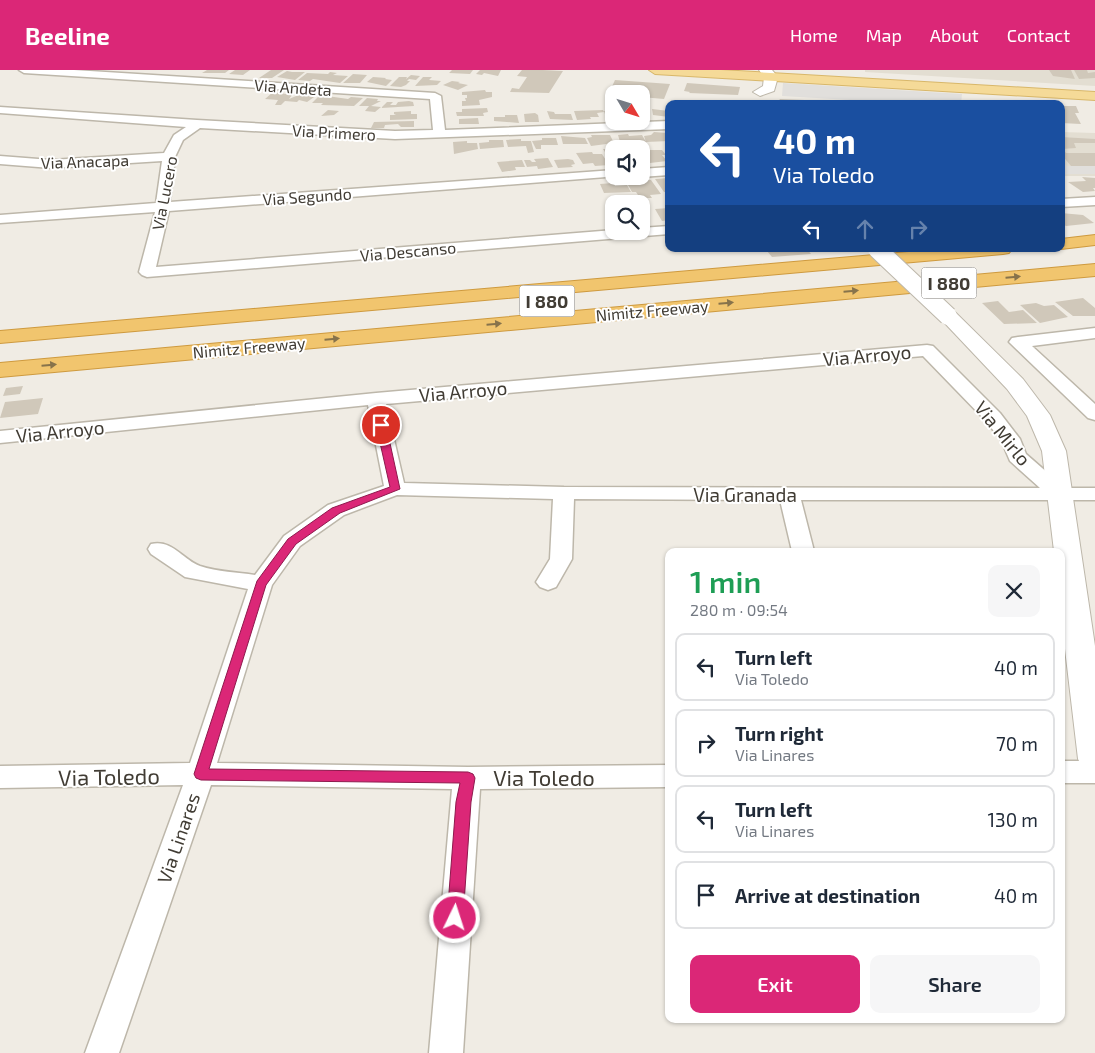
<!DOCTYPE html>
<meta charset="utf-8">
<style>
body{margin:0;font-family:"Exo 2",sans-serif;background:#f6f6f7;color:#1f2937;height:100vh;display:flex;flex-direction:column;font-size:19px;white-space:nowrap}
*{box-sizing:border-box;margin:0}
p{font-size:16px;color:#747a83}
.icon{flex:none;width:28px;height:28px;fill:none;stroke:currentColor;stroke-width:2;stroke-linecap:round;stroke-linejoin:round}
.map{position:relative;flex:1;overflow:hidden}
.side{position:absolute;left:665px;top:478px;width:400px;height:475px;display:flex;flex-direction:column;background:#fff;border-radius:10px;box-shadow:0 1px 4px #0004}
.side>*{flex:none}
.top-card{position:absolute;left:665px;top:30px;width:400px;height:152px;border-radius:10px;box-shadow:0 1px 4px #0004;background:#1a4fa0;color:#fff;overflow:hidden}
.needle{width:32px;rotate:128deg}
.controls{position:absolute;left:605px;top:15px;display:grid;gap:10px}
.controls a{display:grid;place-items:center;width:45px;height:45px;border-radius:10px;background:#fff;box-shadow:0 1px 4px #0004;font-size:25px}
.pin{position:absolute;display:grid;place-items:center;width:42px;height:42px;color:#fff;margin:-21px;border:2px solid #fff;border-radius:50%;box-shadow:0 1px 5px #0007}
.me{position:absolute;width:55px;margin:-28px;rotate:4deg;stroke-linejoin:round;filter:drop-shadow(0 0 4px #0008)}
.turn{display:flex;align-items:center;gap:18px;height:105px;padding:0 25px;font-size:22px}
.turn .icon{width:65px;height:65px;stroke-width:2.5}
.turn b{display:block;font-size:35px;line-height:42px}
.lanes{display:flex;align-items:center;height:48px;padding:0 25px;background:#0003;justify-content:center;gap:25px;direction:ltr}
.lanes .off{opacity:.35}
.round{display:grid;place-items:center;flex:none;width:52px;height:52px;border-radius:10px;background:#f6f6f7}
.headline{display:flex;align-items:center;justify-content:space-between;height:85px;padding:0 25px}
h1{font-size:30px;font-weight:600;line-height:38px;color:#1e9e55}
.button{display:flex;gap:10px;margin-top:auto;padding:10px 25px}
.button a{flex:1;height:58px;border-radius:10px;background:#db2777;color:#fff;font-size:20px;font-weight:600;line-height:58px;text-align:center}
.button a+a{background:#f6f6f7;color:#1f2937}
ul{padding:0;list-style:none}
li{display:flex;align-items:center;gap:15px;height:68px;margin:0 10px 8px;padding:0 15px;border:2px solid #e0e1e3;border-radius:10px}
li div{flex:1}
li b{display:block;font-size:19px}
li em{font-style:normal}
header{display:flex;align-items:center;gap:30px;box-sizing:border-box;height:70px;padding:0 25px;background:#db2777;color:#fff}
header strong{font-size:24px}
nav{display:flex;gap:28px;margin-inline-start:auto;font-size:18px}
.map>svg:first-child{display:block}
</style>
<header>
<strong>Beeline</strong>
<nav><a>Home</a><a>Map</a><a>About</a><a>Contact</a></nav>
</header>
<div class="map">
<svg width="1095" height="983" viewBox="0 0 1095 983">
<rect width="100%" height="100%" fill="#f0ece4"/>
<path fill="#e3ded2" d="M865 0H1095V16L865 2Z
M1061 62 1095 63V106H1061Z"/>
<path fill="#e1dfdc" d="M783 13 962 24 961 34H919L782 26Z
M1061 93 1068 96H1095V104H1061Z"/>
<path fill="#d0c8ba" d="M207 0H229L225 3H202Z
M235 0H250L243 5 229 4Z
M271 0H284L272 8H259Z
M452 0H473L470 4 449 3Z
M480 0H501L498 6 484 3 482 5 476 4Z
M522 0H543L563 1 549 23 510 22 512 18 519 19 527 7 517 6Z
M1049 0H1071L1075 9 1053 6Z
M1074 0H1087L1088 3 1095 2V8L1079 9Z
M287 1 292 2H305L295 10 277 7Z
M330 2 337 3 333 5 348 6 340 13 313 9 310 11 298 10 307 3 328 4Z
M353 4 367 5 360 13H343Z
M411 5 420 6 416 10 409 9 407 11H410L406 15 401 17 390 16 399 7H407L406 9Z
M373 7 386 8 385 9 392 10 386 16 367 12Z
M423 7H432L429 10 441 11 437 15 415 16Z
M615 10 670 14 664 29 641 27V24L608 25Z
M452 11 460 12 458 13 468 15 458 20 443 15Z
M687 13 740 17 738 25 689 23 690 22 684 21Z
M485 20 486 22H492V27L479 30 480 35 462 36V31H466L465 28H467V25H462V22Z
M273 22 292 25 289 29 301 24 317 25 307 32 299 30 297 32 285 31 281 35H275L278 30 265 29Z
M320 25 348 29 351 27 363 28 354 36 321 35 323 33H312Z
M367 28 378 29 377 31H381L371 36 381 37 375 42 365 41 369 36H359Z
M780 29 854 32V34H779L777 33Z
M409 31 413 32 414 36 381 38 387 32H393L390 35H396L398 32Z
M608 36H614V48L606 47 604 41 610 40Z
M1061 36H1076L1079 43H1075L1081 54 1061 53Z
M487 38 488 42 483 43 484 46H457L456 42H462V39Z
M652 39 669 41V47L653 45Z
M328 40 339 41 334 45 321 46Z
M603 40 604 42 597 43 599 47H590L591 49 577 50 574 41Z
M411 41V44H417V49L390 50V45H396L394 44V42Z
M547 41 554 42 555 44H571L573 50 550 49Z
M535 43 538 45 539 52H525L524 44Z
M505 45H517L519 53 494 51V47H505Z
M478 48 479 54H459V49Z
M414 51V57H401L398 54 385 55 384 58H371L374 52Z
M654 62 667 63 669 71 646 72 644 66 651 65Z
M628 64 629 66 642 65 649 77 635 74 633 71H627L629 74 621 75 618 65Z
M591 65H610L614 73 591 76 587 68 592 67Z
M561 66 585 68 588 74H563Z
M1061 67 1095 69V73H1074L1076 78 1062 79 1066 83H1095V96H1071L1061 84Z
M542 68H556L558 75H541V79H536L532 71 542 70Z
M521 69V71H531L534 82 528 83 526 76 508 77 506 70Z
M489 70H503L504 77 480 79 479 73 489 72Z
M467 71V73H477L478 79 454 84 453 72Z
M603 79H613L614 80V96Z
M641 80H662L666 85H662L667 91 650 93 648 90 641 91Z
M592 82 593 84H602L609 95 595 96 593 93 583 94 576 83Z
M548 88 553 97 538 99 537 96 527 97 524 90H530L532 92H536L534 89Z
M568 89 573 90 575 94 571 95 573 97 558 98 554 90Z
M522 90 525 97H515L516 100 502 102 497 92Z
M1082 107 1095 108V118H1093L1095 121 1083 122 1068 112 1086 111Z
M669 108V122H664L655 109Z
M651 110 661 124 650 125 652 128H640L636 122H632L628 115 638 114 636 111Z
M614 113 615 116 627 115 631 122 604 123 600 114Z
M669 138V150L662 151 655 139Z
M1061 143 1083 145 1094 153 1066 156 1061 153Z
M788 179H807L811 184 772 187 767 181Z
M1083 228 1095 238V246H1073L1055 232Z
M998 231 1009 242 1023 240 1037 253 1004 254 982 233Z
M1036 233 1044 236 1054 235 1068 247 1040 253 1020 235Z
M23 316 20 324 3 326 6 318Z
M43 328 38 344 0 348 5 332Z"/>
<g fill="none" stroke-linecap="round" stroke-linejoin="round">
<g stroke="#bdb7aa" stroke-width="3">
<path id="minor" d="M19 0H74L435 23 441 26 445 60 669 51V59L395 69 200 58 183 70 175 87 170 132 614 100V106H619L169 141 156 197 614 160 641 161V158L669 156V164L147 207 142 205 139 202 155 142 0 153V145L156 133 162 91 51 98 0 94V86L51 90 164 83 174 65 186 57 0 43V37L197 50 395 61 433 60 430 29 24 3Z
M669 97V105L641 107 638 106H641V99Z
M1095 127V135L1061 137V129Z
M1095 258V268L1032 276 1095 334V350L1088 348 1009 272 1012 268 1018 267Z
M927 275 933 276 1000 343 1020 369 1026 384 1065 418H1095V430H801L814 481H792L780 430 574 429 572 489 556 517 548 520 540 517 536 512 550 489 553 429 397 425 344 445 300 476 272 515 217 693 468 697 669 695V717L480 719 463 983H429L452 719 211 715 119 983H85L183 715 0 718V696L190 693 248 519 185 507 151 484 148 479 151 474C172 469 182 489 200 496 217 502 238 502 255 505L284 466 328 435 384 416 368 335 0 373V361L376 323ZM923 286 986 351 1001 370 1010 391 1040 418 564 417 404 413 386 334Z
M1061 691H1095V713H1061Z"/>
</g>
<g stroke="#bdb7aa" stroke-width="2">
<path id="tertiary" d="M759 0H772L778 7 774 21 760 26 753 22 763 16 764 7Z
M948 240 955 242 1023 309 1050 345 1066 381 1095 576V702L1083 698 1078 689 1061 545V481H1054L1042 381 1027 346 1007 319 938 246 941 242Z"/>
</g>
<g stroke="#d8b76a" stroke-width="2">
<path id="primary" d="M649 0H721L1095 22V30L655 4Z"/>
</g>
<g stroke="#ce9a3f" stroke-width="2">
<path id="motorway" d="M1095 165V175L1061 179H1058H1061V169Z
M943 179H1012L1009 183 1003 184 0 273V261Z
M1095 194V206L0 307V293Z"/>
</g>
<use href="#minor" fill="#fff" fill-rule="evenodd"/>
<use href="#tertiary" fill="#fff" fill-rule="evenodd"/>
<use href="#primary" fill="#f5da98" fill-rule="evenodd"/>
<use href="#motorway" fill="#f1c56e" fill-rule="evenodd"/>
<g stroke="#bdb7aa" stroke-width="20" stroke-linecap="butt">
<path id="tertiary-bridge" d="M877 179 948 246"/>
</g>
<use href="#tertiary-bridge" stroke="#fff" stroke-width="18"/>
</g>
<defs><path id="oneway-solid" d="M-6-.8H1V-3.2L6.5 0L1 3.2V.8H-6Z" transform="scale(1.25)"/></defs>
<g fill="#87734b">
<use href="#oneway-solid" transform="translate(1013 207) rotate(-5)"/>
<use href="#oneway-solid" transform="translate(851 221) rotate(-5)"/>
<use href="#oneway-solid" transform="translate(726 233) rotate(-5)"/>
<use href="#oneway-solid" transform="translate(494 254) rotate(-5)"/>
<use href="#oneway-solid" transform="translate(332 269) rotate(-5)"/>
<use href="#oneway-solid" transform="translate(49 295) rotate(-5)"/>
</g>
<path fill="#db2777" stroke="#8e194d" d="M381 352 386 355 400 419 340 443 296 474 266 515 209 699 468 702 473 704 475 708 471 732 463 848 461 853 455 855 450 853 447 848 456 732 460 713 201 710 196 708 194 704 257 511 288 469 332 438 390 417 376 355Z"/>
<g text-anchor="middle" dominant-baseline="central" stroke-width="4" stroke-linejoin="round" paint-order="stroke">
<g font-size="16" fill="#413c34" stroke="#fff">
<text transform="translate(293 17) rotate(4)">Via Andeta</text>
<text transform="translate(334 62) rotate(3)">Via Primero</text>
<text transform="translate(85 91) rotate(-2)">Via Anacapa</text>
<text transform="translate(164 123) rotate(-79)">Via Lucero</text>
<text transform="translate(307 126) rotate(-4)">Via Segundo</text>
<text transform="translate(408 181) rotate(-5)">Via Descanso</text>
<text transform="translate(652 240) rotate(-5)">Nimitz Freeway</text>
<text transform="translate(249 277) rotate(-5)">Nimitz Freeway</text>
</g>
<g fill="#fff" stroke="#7a7671" stroke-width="1">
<rect x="921.5" y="197.5" width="55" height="31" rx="4"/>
<rect x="519.5" y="215.5" width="55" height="31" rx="4"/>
</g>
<g font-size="18" font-weight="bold" fill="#413c34">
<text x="949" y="213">I 880</text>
<text x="547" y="231">I 880</text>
</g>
<g font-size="19" fill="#413c34" stroke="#fff">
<text transform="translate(867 285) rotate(-5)">Via Arroyo</text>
<text transform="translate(463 321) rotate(-5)">Via Arroyo</text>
<text transform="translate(60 361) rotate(-6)">Via Arroyo</text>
<text transform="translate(1003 363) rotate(51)">Via Mirlo</text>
<text x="745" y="424">Via Granada</text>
<text transform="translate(178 768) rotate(-71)">Via Linares</text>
</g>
<g font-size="22" fill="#413c34" stroke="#fff">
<text transform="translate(109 706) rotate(-1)">Via Toledo</text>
<text x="544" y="707">Via Toledo</text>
</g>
</g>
</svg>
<div class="controls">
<a><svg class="needle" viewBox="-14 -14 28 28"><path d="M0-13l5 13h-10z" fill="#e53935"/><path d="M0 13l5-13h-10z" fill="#747a83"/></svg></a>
<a><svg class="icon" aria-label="sound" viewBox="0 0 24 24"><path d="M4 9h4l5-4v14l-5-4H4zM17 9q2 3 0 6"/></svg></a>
<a><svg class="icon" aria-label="search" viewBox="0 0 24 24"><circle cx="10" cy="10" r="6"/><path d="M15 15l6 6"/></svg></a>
</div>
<div class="pin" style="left:381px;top:355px;background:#d93025"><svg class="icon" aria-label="arrive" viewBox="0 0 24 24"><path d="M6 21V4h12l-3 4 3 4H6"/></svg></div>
<svg class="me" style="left:455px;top:848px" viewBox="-20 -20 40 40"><circle r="17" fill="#db2777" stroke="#fff" stroke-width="3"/><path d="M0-11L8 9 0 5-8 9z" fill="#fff"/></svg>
<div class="top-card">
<div class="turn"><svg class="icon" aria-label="left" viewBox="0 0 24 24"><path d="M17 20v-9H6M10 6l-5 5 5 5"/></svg><div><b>40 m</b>Via Toledo</div></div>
<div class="lanes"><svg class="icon" aria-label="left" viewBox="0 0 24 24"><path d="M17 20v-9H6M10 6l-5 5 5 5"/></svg><svg class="icon off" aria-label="ahead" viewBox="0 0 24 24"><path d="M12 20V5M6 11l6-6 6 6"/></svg><svg class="icon off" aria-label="right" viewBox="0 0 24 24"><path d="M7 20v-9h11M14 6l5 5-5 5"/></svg></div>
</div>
<section class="side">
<div class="headline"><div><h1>1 min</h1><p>280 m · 09:54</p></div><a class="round"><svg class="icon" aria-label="close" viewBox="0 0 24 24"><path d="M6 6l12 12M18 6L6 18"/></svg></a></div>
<ul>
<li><svg class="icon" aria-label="left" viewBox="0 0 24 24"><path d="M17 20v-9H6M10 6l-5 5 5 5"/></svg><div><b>Turn left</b><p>Via Toledo</p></div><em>40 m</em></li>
<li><svg class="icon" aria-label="right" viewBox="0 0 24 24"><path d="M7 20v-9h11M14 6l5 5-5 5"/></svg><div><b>Turn right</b><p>Via Linares</p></div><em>70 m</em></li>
<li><svg class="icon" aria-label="left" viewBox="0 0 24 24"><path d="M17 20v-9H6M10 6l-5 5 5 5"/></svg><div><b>Turn left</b><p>Via Linares</p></div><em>130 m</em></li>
<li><svg class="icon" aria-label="arrive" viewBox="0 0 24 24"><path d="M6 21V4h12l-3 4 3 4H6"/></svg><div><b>Arrive at destination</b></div><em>40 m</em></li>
</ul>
<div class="button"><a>Exit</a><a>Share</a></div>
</section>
</div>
